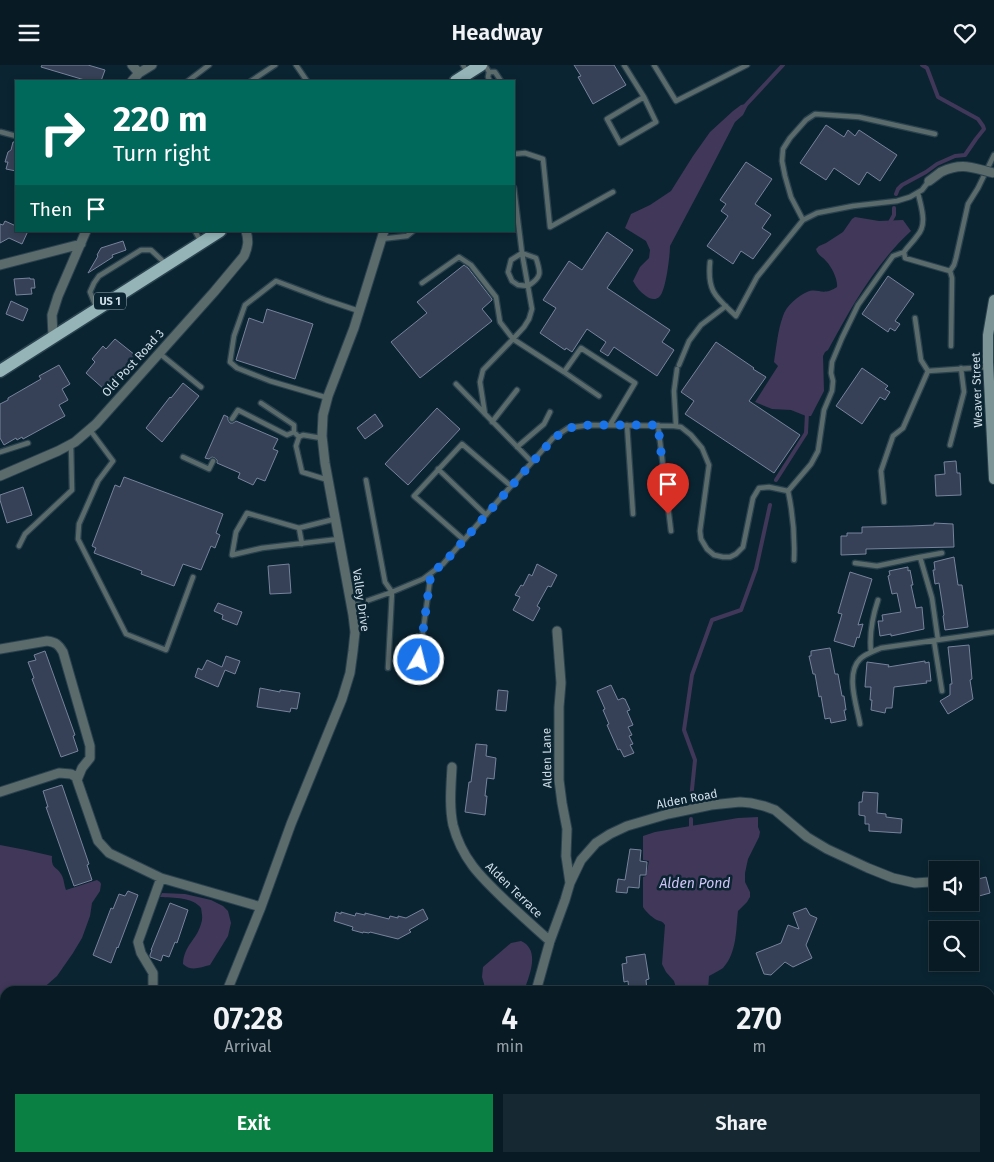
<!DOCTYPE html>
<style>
body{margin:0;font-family:"Fira Sans",sans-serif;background:#162832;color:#f1f3f6;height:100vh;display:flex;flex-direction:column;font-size:19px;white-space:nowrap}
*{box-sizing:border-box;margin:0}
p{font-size:16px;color:#98a1a7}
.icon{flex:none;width:28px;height:28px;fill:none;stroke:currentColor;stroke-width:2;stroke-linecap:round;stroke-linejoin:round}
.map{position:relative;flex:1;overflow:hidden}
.sheet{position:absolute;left:0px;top:921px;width:995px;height:176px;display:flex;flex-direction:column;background:#081b25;border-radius:15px 15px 0 0;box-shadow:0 2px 8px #0003,0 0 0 1px #293942}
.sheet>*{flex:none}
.top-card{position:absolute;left:15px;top:15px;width:500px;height:152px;border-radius:0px;box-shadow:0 2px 8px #0003,0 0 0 1px #293942;background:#00695c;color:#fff;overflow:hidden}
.buttons{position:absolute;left:929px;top:796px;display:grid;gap:10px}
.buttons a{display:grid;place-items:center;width:50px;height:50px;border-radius:0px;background:#081b25;box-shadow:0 2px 8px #0003,0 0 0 1px #293942;font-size:25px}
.pin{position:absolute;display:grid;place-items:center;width:42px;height:42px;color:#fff;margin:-51px -21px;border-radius:50% 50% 50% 0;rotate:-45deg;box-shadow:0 0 5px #0007}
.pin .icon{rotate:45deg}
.me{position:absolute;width:55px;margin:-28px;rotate:8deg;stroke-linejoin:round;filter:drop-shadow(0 0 4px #0008)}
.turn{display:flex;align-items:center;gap:18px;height:105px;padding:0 15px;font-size:22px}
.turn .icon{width:65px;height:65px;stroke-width:2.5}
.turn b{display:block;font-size:35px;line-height:42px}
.then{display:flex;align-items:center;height:48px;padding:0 15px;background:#0003;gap:10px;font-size:19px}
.eta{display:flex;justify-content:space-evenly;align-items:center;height:85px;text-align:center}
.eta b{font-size:30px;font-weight:600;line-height:35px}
.primary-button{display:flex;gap:10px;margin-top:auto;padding:10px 15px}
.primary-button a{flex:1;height:58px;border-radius:0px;background:#0b8043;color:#fff;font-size:20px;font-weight:600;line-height:58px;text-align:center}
.primary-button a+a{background:#162832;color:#f1f3f6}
header{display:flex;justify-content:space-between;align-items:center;height:65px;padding:0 15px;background:#081b25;font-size:22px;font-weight:600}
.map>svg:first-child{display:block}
</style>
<header><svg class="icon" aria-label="menu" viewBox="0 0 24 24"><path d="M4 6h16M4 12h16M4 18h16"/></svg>Headway<svg class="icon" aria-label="heart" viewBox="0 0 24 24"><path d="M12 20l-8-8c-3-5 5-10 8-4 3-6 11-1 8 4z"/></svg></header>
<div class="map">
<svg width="994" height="1097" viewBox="0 0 994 1097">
<rect width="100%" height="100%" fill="#0a2431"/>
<path fill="#243a46" d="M990 997H994V1097H706L707 1092H990Z"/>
<path fill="#413759" d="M746 39 748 40 743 50 735 57 705 115 670 181C670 190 666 225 660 231 656 236 650 234 646 231 640 227 636 222 633 216L640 202 649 193 650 185 646 176 625 163 631 149 650 140 671 126 693 91 710 67 733 46 741 40Z
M855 152 879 156 903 155 911 166C875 199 851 243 828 285L825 287 823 291 824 326 811 351H806L791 345 772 344 755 337 778 301 774 297C776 284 778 264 783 251 786 241 798 231 807 227 818 222 822 232 837 222 838 215 832 202 826 196 822 191 818 191 816 184L819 181 826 178 843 167 852 154Z
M758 752V762L760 767 759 772 748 794 745 808V817L750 827V832L747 837 738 846C736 864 737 888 723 903 719 906 714 908 709 911L708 926H677L674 916 666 907 662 899 665 860C662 855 660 857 655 854 652 852 645 846 643 842V812L646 811 649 796 643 795V771L655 767 738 753Z
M0 780 26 785 52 791C51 804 56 801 61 809 64 813 64 820 66 825L97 815 100 817 101 819 100 826 92 838 90 851 82 873 73 888 57 911 40 926H5V931L0 930Z
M162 828 185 829 211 835 223 841 228 846 231 858 228 871 210 900C201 902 191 907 183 899 184 880 196 876 201 859 203 854 202 849 201 843 193 832 173 833 160 832Z
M521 876C541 885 529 911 524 926H486L482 912 483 902 511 878Z"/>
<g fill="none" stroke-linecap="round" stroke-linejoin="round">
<path stroke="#413759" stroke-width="4" d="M744 42 783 0
M896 129 898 124 902 120 926 107 937 99 955 91 965 90 976 74 984 64 983 61 978 54 938 32 927 3 922 0
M889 159 894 150V143
M776 415 806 368 807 348
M691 734 695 695 684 665 692 610 712 555 741 545 756 504 770 440
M691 764V754
M648 1097 649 1092"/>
</g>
<path fill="#364056" stroke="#77839c" d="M42 0H88L105 5 101 16H88L41 2Z
M574 0H614L626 20 593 39 578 12 581 11Z
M826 60 844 72 848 65 855 71 859 65 897 90 880 116 867 107 859 120 834 103 826 115 800 98Z
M13 77H16V106L6 104 8 97H5L8 87 11 85Z
M746 97 772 114 755 139 771 150 762 163 771 169 753 194 741 186 733 199 707 181 728 151 721 146 726 139 720 135Z
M5 156 16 161V166H28L22 179 9 173 0 178V159L3 160Z
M607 167 633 185 607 223 670 265 662 277 674 285 657 311 614 282 608 291 600 286 606 277 587 264 572 287 566 283 565 285 540 268 556 243 543 235 569 196 582 205Z
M123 176 126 185 112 190 113 192 88 208 98 191 97 190 101 183Z
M464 200 468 203 492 234V235L482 244 492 256 420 313 391 277 427 248 417 237Z
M888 211 914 229 895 256 900 259 895 266 890 263 888 267 862 249Z
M30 213V214H34L35 223H31L32 229 16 230 14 214Z
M11 236 28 244 23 256 6 249Z
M267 244 313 259 295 314 236 295 249 253 263 258Z
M115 274 135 290 105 325 86 308 95 297 92 294 103 281 106 284Z
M716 277 754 303 753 304 766 312 749 336 800 370 774 408 685 349 694 336 681 327Z
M59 300 70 319 62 324 68 335 59 340 65 351 23 374 22 372 17 375 16 373 4 380 0 373V339L8 335V333L41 314 39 311Z
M862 303 888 321 885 324 890 327 885 335 880 332 862 359 836 341Z
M183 318 199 331 162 377 146 363 170 332 171 333Z
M437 343 460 364 408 420 385 399Z
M375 349 383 361 365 374 357 363Z
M224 350 228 352V355L230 358H233L236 356 278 374 273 384 278 386 265 416 257 413 253 420 238 413 240 408 217 398V395L215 393 212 392 209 394 205 393Z
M956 396 957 408H960L961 430 936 431 935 410 945 409 944 397Z
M124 412 223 449 216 468 220 470 215 483 211 481 201 505 183 499 174 521 141 509 142 506 94 488 96 483 92 481 115 420 120 422Z
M23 422 32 450 7 458 0 435V430Z
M934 458 953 459 954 482 866 484V489L841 490V471H847V468H862V462H863L911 461 934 460Z
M954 492 958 520H962L968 562 945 565 943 551 944 550 939 518 935 519 933 505H935L934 497Z
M289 499 291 528 270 529 268 501Z
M537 499 557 510 551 522 548 521 537 541 540 543 533 556 513 545 520 532 515 530 521 520 523 521 529 509 532 511Z
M908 502V506L910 505 913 520H911L916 543 922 542 924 564 891 571V569L880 571 878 556H883L882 550 901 547 897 528 892 529 888 511 890 510 889 506Z
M850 507 872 514 858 560 863 559 859 573 857 572 854 582 834 576 842 549 838 548Z
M218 538 242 547 237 560 222 554 223 550 214 546Z
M969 580 972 614 970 615 973 634 948 649 940 636 950 630V619H952L948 582Z
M830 583 835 609H838L842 631H844L846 645H844L846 655 831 658 830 653 825 654 821 631 819 632 815 609H813L809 591H811V586Z
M45 586 75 670 73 671 78 686 61 692 32 614 34 613 28 597 36 595 34 590Z
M226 591 240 596 235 609 225 605 218 622 195 612 198 603 202 605 207 595 222 602Z
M925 596V598L929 597 931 616H926L927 618 894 622 892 643H886L885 648 871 645 872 635H870L871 622H865L867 597 889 600 888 602Z
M611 620 618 635 623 633 624 634H625L630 645 627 646 633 660 628 662 632 670 629 671 633 679 630 680 634 688 624 692 620 684 618 685 607 660 609 659 603 645 605 644 597 626Z
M260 623 280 627V625L300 628 297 644 291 643 290 647 257 642Z
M498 625 508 626 506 646 496 645Z
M476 679 487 680 486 691 496 693 494 714 487 713 485 731H487L485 750 465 747 469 717H471Z
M62 720 89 799 87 800 92 815 74 821 46 742H48L43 726Z
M863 727 878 728 877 748 886 749V752L902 754 901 768 869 766V759H865V751L859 750V737H862Z
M630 784 641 785 640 796 647 797 646 810H640L639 823 628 822 627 828 616 827 618 814 625 815Z
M986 812 990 828 979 831 974 815Z
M128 826 138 830 118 883 117 882 111 898 93 890 111 843 113 844 119 829 125 831Z
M170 838 188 845 177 878 175 877 169 892 163 890 161 896 150 892V890L152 885H151Z
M806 843 810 850 817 853 806 880 812 893 793 902 785 897 771 910 764 909 756 888 781 878 788 860 799 864 793 848Z
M423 844 428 854 409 865 411 867 398 874 370 867 369 868 363 867V868L352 865 353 862 334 856 336 847 341 849V847L355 851 356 848 365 850V848L389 854 390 851 398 853V851L406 853Z
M645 889 649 914 646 915 647 926H629L628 916 624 917 622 899 627 898 626 892Z"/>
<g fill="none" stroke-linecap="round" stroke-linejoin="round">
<g stroke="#2a424e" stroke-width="7">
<path id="lane" d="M296 0 307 16
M463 0 467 7
M485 0 489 7 488 12 490 16
M624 0 644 32 656 57 620 78 607 54 644 32
M654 0 676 36 747 0
M489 7H495L501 16
M188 16 209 0
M251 16 275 0
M1 67 16 71
M514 89 525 88 543 94 550 162 613 127
M918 128C921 142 928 159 917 171 913 177 908 181 904 187L905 193 950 206 952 213 951 281
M803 155 791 132 785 111 782 96 783 84 790 73 806 55 815 49 859 52 935 69
M195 166 201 177
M381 174 407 171 413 166
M522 188 536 193C541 208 542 212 528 221L518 220 512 216 508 207 511 195Z
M710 197C707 227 716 232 736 251L757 212 803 155 817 148 853 141 897 136 910 132 922 125 929 116
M950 206 954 200 956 193 968 139 978 123 994 90
M422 218 459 192 471 200 496 232 500 257 513 274 524 262 529 254 532 244 522 188 514 123
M96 242 90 227 94 218 99 211 141 185H151L166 199
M915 253 921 295 928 306
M159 288 201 322
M679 300 689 276 701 260 726 241
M456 319 532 397
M599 331 564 307 581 283 635 318 610 360
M328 333 270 316 237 303 230 297 234 271 245 240 276 216 326 235 359 246
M261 338 294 360V367
M485 349 480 317 483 305 513 274 564 307
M232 354 238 345 287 370 294 367 299 372
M492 357 517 325
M627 360 633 449
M658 360 671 466
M676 361 674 326 677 304
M90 365 113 396 98 416 79 459 78 474 126 569 166 585 193 512
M299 372 296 381 302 407 328 415
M299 372 303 370 321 373
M950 380 964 327 961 303
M517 382 544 359 550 347
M0 387 28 378
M183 392 209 404 213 396
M438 404 486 450
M366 415 385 517 392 527 388 603
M788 426 811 399 818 386 824 345 832 326 833 316 831 308 832 297 842 273 858 240 885 202 893 191 904 187
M788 426C793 449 795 472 794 495
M884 437 881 406 893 371 903 363 928 306 988 302
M335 454 299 463 247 448 236 467 232 490 262 483 339 474
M299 463 302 479
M464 475 414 431 462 379 511 421
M19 481 25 469 72 425 71 379
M920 492 942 488
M855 498 877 501 920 492 932 533 938 575
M352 541 392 527 423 514 443 499 553 373 568 363 589 360 674 361 681 362 691 370 702 383 709 400 700 466 701 474 707 484 714 490 723 492H730L736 489 743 482 753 433 759 423 769 422 788 426
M934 576 942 626
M871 587C869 568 872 553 878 535
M419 595 431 508
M860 659C857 641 845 609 860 594 865 589 874 586 881 583L994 567
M0 940 5 942"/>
</g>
<g stroke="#2a424e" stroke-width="11">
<path id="street" d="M132 0 139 8
M132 16 139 8 152 0
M929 116 941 107
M0 200 81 179
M53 272 52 250 58 231 86 166
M0 411 58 386 75 377 96 359 214 227 244 191C248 182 249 176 246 166
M557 566 561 618 559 642V715L562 738 567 764 566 791 570 818
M0 584 47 576C56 577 59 580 63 587L90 681V693L82 703 77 715 98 776 109 788 161 813 261 842
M452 702C451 721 449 741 453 760 462 795 482 813 507 837 521 850 535 863 550 876
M0 727 59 708 71 709 78 713
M153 926V908L141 888 138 877 161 813
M227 926 261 842 291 759 342 634 350 608 353 586 355 567 353 550 325 398 322 371 323 350 328 331 354 263 384 166
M536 926 550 876 565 835 570 818 581 795 596 778 610 769 627 761 668 749 711 740 740 737 751 738 764 741 775 745 807 772 827 784 868 803 893 813 915 818 930 817
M0 1092 5 1087
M179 1097 180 1092
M496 1097 497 1092"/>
</g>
<g stroke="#2a424e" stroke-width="12">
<path id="secondary" d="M994 235 988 270V297L994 414"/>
</g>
<g stroke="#2a424e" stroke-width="15">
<path id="primary" d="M456 16 481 0
M0 306 220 166"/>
</g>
<use href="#lane" stroke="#5b6a6b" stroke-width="4.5"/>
<use href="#street" stroke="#5b6a6b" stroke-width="9"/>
<use href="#secondary" stroke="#7c9496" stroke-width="10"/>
<use href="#primary" stroke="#95b4b7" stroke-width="12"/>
<g stroke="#2a424e" stroke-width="11" stroke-linecap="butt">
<path id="street-bridge" d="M941 107C963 97 972 103 994 108"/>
</g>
<use href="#street-bridge" stroke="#5b6a6b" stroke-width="9"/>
</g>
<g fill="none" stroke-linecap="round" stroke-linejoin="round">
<path stroke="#1a73e8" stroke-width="9" stroke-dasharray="0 16.2" d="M419 595 431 508 443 499 553 374 568 363 589 360H658L668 449"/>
</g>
<g text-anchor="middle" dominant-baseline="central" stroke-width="5" stroke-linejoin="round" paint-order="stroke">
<rect fill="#0a2431" stroke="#95a7b1" stroke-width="1" x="94" y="227.5" width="32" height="17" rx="4"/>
<g font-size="11" font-weight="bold" fill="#d0dfe8">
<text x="110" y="236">US 1</text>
</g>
<g font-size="12" fill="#d0dfe8" stroke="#0a2431">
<text transform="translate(133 298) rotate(-48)">Old Post Road 3</text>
<text transform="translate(977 325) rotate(-92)">Weaver Street</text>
<text transform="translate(361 535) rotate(82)">Valley Drive</text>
<text transform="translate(547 693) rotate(-91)">Alden Lane</text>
<text transform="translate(687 734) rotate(-11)">Alden Road</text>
<text transform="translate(514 825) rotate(44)">Alden Terrace</text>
</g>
<g font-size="14" font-style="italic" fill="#d1c5f7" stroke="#0a2431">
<text x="695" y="818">Alden Pond</text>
</g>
</g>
</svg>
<div class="buttons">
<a><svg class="icon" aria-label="sound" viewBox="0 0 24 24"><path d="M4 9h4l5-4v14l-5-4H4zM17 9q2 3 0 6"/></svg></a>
<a><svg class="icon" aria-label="search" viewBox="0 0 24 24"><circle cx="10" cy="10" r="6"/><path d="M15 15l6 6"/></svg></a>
</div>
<div class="pin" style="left:668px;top:449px;background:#d93025"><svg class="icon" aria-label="arrive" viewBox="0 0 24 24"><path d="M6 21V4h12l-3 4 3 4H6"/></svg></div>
<svg class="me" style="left:419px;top:595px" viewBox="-20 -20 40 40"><circle r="17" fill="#1a73e8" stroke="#fff" stroke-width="3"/><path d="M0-11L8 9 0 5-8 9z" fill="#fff"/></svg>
<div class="top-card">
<div class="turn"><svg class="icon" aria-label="right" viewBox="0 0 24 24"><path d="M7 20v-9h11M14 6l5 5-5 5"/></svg><div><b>220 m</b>Turn right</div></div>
<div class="then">Then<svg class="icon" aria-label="arrive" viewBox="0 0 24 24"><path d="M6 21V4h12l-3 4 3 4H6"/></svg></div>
</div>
<section class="sheet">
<div class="eta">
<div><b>07:28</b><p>Arrival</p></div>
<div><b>4</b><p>min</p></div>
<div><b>270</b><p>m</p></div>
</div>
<div class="primary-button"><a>Exit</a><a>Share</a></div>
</section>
</div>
